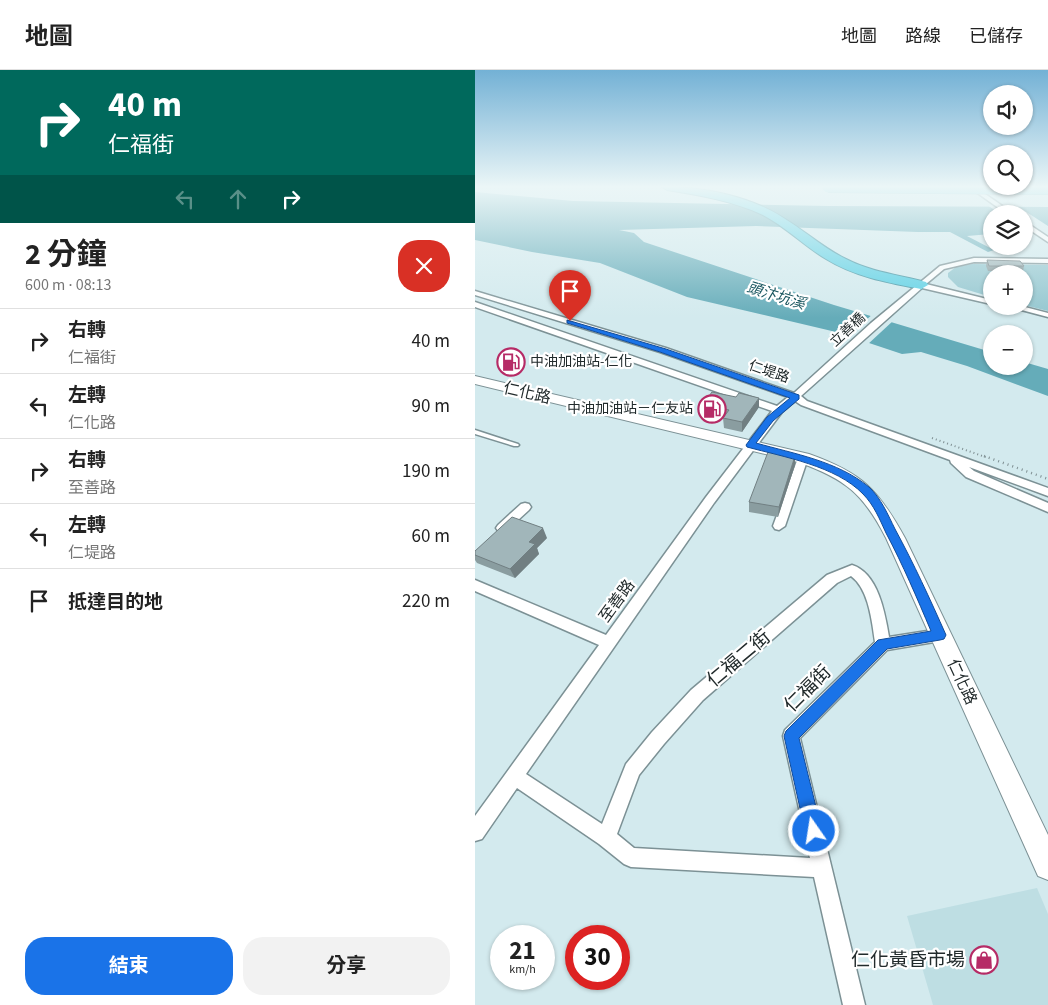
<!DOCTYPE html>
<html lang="zh-TW">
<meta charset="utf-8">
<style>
body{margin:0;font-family:"Source Sans 3","Noto Sans TC",sans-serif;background:#f2f2f2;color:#222;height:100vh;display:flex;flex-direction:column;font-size:19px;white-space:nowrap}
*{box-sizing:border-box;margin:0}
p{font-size:16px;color:#767676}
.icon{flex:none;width:28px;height:28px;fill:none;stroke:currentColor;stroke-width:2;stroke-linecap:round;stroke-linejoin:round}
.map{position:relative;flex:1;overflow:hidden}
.side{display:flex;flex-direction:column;background:#fff;width:475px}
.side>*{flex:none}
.hud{background:#00695c;color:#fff;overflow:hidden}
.fabs{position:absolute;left:508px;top:15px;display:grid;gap:10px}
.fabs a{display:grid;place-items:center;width:50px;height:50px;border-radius:50%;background:#fff;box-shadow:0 1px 4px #0004;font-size:25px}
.speed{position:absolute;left:15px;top:855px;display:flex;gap:10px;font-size:25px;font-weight:700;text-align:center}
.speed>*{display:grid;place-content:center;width:65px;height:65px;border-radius:50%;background:#fff;box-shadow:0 1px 4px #0004;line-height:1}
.speed small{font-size:12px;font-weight:400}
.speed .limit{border:8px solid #d22;background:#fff;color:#111}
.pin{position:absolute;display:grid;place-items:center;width:42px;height:42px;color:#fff;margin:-51px -21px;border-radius:50% 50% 50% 0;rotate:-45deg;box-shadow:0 0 5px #0007}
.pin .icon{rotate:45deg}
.me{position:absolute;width:55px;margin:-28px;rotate:347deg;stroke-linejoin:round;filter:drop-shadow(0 0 4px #0008)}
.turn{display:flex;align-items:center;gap:18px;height:105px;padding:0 25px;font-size:22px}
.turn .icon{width:65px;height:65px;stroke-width:2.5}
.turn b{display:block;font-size:35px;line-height:42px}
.lanes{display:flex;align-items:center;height:48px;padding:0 25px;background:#0003;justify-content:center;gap:25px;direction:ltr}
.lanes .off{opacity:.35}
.round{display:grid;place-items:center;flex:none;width:52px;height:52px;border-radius:20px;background:#f2f2f2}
.head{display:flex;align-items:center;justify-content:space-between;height:85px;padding:0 25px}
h1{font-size:30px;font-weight:700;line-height:38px}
.primary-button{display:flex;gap:10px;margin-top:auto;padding:10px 25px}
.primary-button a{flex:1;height:58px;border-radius:20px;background:#1a73e8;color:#fff;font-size:20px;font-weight:700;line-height:58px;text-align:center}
.primary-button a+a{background:#f2f2f2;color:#222}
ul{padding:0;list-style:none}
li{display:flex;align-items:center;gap:15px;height:65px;padding:0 25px;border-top:1px solid #e0e0e0}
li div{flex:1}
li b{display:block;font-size:19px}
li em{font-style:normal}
header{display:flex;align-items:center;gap:30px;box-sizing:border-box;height:70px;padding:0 25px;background:#fff;border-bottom:1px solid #e0e0e0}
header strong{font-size:24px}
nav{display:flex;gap:28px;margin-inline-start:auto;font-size:18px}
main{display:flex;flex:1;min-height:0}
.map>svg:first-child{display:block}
</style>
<header>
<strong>地圖</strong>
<nav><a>地圖</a><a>路線</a><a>已儲存</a></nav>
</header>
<main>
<section class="side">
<div class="hud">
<div class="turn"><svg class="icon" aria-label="right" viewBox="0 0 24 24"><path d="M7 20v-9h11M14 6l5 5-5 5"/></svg><div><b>40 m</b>仁福街</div></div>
<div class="lanes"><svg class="icon off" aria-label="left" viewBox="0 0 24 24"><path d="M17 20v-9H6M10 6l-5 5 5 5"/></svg><svg class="icon off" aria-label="ahead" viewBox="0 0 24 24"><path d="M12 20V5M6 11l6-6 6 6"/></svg><svg class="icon" aria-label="right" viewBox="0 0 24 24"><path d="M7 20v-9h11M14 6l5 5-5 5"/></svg></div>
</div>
<div class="head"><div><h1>2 分鐘</h1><p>600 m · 08:13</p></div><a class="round" style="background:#d93025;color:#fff"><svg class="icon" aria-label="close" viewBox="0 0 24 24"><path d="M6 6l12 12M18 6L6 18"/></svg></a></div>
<ul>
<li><svg class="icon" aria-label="right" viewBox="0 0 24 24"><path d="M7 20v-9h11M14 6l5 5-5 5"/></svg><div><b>右轉</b><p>仁福街</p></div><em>40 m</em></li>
<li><svg class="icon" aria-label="left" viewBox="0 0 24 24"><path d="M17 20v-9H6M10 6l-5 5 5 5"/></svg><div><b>左轉</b><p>仁化路</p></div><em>90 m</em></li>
<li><svg class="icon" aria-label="right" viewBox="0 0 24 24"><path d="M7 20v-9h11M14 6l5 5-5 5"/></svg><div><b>右轉</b><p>至善路</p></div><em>190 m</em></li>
<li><svg class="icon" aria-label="left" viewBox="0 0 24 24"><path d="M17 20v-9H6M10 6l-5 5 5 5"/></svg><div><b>左轉</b><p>仁堤路</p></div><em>60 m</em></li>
<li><svg class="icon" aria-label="arrive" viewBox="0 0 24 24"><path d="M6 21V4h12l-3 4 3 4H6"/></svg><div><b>抵達目的地</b></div><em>220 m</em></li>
</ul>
<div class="primary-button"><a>結束</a><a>分享</a></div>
</section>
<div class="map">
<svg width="573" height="935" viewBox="0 0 573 935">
<rect width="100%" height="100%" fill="#d3eaee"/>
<path fill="#bedee3" d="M562 818 573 844V935H458L432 846Z"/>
<path fill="#93c6cf" d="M497 194 573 195V241L549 235V204H516V227L483 217 473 207V203L481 197Z"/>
<path fill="#65acb9" d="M0 122 98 131 354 136 573 137V163H549V144H516V164L492 166 519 180 513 182 475 162H443L281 156 144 160 159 163 169 172 359 235 516 282V296H549V292L573 299V326L492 296 446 282 427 284 361 262 212 227 125 193 57 182 0 170Z"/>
<path fill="#d3eaee" d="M511 134H539L573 156V165H557L549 160V144H525Z
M398 244 419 250 392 275 370 268Z"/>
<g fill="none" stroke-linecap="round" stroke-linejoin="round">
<g stroke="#7c9195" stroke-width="3">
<path id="lane" d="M0 360 43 374 44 375 43 376H39L0 364Z"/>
</g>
<g stroke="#7c9195" stroke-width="3">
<path id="street" d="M494 117H500L539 144H532Z
M549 151 573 167V172L549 156Z
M499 188 573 189V193L499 192 469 199 451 214 516 230V234L447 218 326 326 332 331 573 418V426L494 397 499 401 573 433V442L491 407 476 393 475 390 326 335 320 331 307 342 239 433 51 704 127 754 151 694 177 662 216 620 352 505 377 495C403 503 410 543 414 567L465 559 470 561 472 565 470 569 465 571 412 580 325 668 390 935H368L339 807 156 797 149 794 124 774 42 718 7 769 0 771V746L124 575 0 521V510L131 565 231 427 297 341 0 237V232L302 336 313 327 185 282 0 225V221L191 278 319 323 396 253 465 196ZM376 506C394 519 397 552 400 572L310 660 308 666 335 788 159 778 142 764 164 705 189 674 228 630 362 513Z
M531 236H546L573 243V247Z
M328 385 333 388 310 456 304 460 300 459 298 456 323 388Z
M50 433 54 434 56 437 54 440 31 461H23L21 458 23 455 46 434Z"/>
</g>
<g stroke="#7c9195" stroke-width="2">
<path id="secondary" d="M0 306 334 384C387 403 403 419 430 468L573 765V810L563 806 411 468C388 423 370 409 323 392L0 314Z"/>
</g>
<g stroke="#4896a4" stroke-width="2">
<path id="highway" d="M187 117C226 116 274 126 307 147 329 160 348 178 371 189 396 202 424 205 451 212L453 215 446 219C414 213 380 207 351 189 329 176 311 157 288 145 258 131 224 125 192 120Z"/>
</g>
<path stroke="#7f8f92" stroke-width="2" stroke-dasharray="1 3" stroke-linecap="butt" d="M457 368 513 388"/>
<path stroke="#7f8f92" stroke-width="2.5" stroke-dasharray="1 4" stroke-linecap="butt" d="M509 386 573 409"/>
<use href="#lane" fill="#fff" fill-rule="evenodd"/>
<use href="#street" fill="#fff" fill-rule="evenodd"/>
<use href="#secondary" fill="#fff" fill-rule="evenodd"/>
<use href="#highway" fill="#5cd0e4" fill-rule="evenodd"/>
<g stroke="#4896a4" stroke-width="12" stroke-linecap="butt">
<path id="highway-bridge" d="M353 117 573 119"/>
</g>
<use href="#highway-bridge" stroke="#5cd0e4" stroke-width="11"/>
</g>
<path fill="#8a9da0" d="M512 190 549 196 548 201H513L511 196Z
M261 327 284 337 267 362 249 358 248 348 228 344V334Z
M320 395 303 447 274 442V432Z
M72 468 62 478 64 484 40 508 2 493 0 490V481Z"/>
<path fill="#717f82" d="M284 328V337L267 362V352Z
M320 386V395L303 447 304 437Z
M68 458 72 468 62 478 64 484 40 508 35 499 54 472Z"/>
<path fill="#a1b6ba" stroke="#717f82" d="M512 190 545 191 549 196H514Z
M237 322 261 327 264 323 284 328 267 352 248 348 254 340 228 334Z
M293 382 320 386 304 437 274 432Z
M37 447 68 458 54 472 60 474 35 499 0 485V481Z"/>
<linearGradient id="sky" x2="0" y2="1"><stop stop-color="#73b1d5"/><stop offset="0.47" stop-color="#ebf6f7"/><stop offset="1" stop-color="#ebf6f7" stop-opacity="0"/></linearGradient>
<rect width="573" height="248" fill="url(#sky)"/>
<path fill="#1a73e8" stroke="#114b97" d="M92 250 191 279 324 325V329L298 351 281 373C320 384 362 391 394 417 406 428 413 445 420 459 439 494 455 529 471 565L469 569 465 570 412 579 324 668 347 761 345 767 339 769 333 767 330 761 309 666 311 661 403 570 456 561C442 528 428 495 411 463 405 450 399 435 388 424 361 396 309 387 272 377L271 375 292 347 315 328 185 282 92 253Z"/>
<defs>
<g id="fuel-ring" transform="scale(1.4375)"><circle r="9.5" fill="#fff" stroke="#b62b66" stroke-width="1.5"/><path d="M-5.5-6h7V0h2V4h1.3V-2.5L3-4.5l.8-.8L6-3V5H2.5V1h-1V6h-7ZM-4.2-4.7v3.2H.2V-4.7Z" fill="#b62b66"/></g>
<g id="shop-ring" transform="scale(1.4375)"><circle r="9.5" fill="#fff" stroke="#b62b66" stroke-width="1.5"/><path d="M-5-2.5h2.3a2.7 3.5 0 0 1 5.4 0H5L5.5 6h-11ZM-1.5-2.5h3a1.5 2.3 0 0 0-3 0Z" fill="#b62b66"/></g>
</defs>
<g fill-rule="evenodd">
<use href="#fuel-ring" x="36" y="292"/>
<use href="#fuel-ring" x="237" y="339"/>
<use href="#shop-ring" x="509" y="890"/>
</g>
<g text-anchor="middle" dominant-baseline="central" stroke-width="4.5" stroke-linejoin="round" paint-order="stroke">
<g font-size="14" fill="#222b2c" stroke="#fff">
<text transform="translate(373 260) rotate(-43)">立善橋</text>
<text transform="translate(294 302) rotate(19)">仁堤路</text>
</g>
<g font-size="14" fill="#222b2c" stroke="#fff" text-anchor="start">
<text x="55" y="292">中油加油站-仁化</text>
<text x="218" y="339" text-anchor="end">中油加油站－仁友站</text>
</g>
<g font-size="15" font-style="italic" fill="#19565f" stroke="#fff">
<text transform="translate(301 226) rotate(17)">頭汴坑溪</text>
</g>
<g font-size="16" fill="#222b2c" stroke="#fff">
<text transform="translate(52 323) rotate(13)">仁化路</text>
<text transform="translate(142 531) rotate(-54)">至善路</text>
<text transform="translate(487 612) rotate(65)">仁化路</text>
</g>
<g font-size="19" fill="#222b2c" stroke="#fff">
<text transform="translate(264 589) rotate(-40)">仁福二街</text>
<text transform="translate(333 619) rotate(-45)">仁福街</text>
</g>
<g font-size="19" fill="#222b2c" stroke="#fff" text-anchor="end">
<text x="490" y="890">仁化黃昏市場</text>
</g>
</g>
</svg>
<div class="fabs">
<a><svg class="icon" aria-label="sound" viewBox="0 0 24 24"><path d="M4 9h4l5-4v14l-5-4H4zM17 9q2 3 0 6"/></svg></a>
<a><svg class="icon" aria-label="search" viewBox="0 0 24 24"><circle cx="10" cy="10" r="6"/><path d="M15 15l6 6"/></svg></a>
<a><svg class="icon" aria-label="layers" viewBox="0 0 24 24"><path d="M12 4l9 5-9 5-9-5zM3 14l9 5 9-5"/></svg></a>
<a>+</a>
<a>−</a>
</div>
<div class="speed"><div>21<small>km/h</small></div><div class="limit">30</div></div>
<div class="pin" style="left:95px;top:251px;background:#d93025"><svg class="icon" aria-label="arrive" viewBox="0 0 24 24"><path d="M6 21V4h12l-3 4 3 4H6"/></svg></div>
<svg class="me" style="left:339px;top:761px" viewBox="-20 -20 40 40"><circle r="17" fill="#1a73e8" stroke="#fff" stroke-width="3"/><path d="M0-11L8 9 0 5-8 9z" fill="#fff"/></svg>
</div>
</main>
